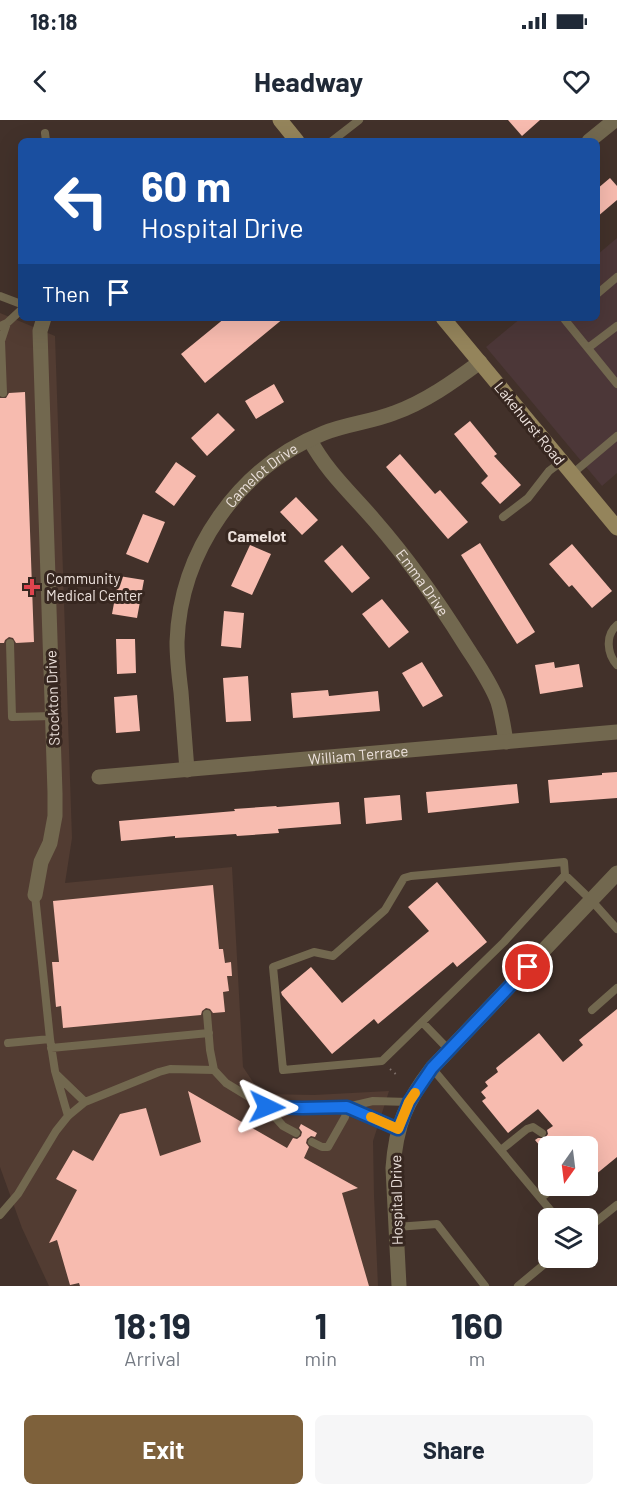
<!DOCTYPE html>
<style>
body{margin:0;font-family:Barlow,sans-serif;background:#f6f6f7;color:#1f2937;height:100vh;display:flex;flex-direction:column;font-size:22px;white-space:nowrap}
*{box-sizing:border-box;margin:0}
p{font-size:20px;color:#747a83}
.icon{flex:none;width:33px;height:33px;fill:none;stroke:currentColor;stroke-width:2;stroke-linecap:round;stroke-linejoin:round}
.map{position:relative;height:1166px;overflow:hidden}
.details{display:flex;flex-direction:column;background:#fff;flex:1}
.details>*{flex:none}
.guide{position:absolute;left:18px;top:18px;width:582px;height:183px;border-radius:9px;box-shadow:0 6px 24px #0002;background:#1a4fa0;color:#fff;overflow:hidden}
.needle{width:39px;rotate:194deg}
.controls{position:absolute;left:538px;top:1016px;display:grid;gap:12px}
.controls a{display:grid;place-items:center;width:60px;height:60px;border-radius:9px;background:#fff;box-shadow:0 6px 24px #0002;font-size:30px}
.pin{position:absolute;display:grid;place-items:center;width:51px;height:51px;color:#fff;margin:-26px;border:3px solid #fff;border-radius:50%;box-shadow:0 2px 6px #0007}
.me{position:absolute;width:66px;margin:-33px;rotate:92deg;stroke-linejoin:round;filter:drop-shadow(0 0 4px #0008)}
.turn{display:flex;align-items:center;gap:21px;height:126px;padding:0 24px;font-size:27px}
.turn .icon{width:78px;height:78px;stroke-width:2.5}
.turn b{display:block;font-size:42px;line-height:51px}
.then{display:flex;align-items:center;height:57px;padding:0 24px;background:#0003;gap:12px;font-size:22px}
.eta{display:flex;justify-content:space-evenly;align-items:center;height:102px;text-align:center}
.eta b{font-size:36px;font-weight:700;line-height:42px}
.action{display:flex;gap:12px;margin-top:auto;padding:12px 24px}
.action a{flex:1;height:69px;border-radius:9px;background:#7e613b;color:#fff;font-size:24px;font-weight:700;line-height:69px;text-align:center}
.action a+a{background:#f6f6f7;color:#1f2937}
.status{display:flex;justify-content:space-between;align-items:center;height:42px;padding:0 30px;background:#fff;direction:ltr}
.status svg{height:16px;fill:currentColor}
header{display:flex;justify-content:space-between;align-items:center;height:78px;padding:0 24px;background:#fff;font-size:27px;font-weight:700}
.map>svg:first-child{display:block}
</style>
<div class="status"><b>18:18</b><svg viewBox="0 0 49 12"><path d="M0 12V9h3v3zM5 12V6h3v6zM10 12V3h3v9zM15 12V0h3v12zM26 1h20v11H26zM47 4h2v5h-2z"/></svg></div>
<header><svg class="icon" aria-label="back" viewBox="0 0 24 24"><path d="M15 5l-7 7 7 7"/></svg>Headway<svg class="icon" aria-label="heart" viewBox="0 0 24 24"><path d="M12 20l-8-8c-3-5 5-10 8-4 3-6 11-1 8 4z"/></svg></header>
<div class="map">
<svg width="617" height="1166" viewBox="0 0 617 1166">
<rect width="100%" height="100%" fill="#42312a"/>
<path fill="#4c3738" d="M617 118V353L602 366 486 227 521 198H597V135Z"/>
<path fill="#523c32" d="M0 193 55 216 72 718 65 763 232 747 243 947 261 974 314 975 389 971 373 1021 374 1075 378 1166H49L22 1108 0 1047Z"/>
<path fill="#f7bbaf" d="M508 0H540L522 16Z
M610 58 617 66V80L597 97V69Z
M225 198H284L205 263 181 234Z
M274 264 284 282 256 299 245 281Z
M25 272 34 522 16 523 13 518 9 517 5 520 4 523H0V278H6L9 273Z
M218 293 235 310 207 336 191 318Z
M470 301 497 334 494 336 521 365 500 384 481 363 488 356 454 314Z
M400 334 435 374 440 370 468 402 448 419 386 347Z
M176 342 196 356 174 386 155 372Z
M296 377 318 400 302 415 280 392Z
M143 394 165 402 148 443 126 434Z
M480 423 535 512 517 524 461 435Z
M572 424 612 471 592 488 572 465 569 467 549 444Z
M250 425 271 434 252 475 231 466Z
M342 425 370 458 352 473 324 441Z
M119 456 144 460 137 498 112 494Z
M382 479 409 512 389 528 362 494Z
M224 491 244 493 241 528 221 526Z
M116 519H135L136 553 117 554Z
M422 542 443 576 423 587 402 553Z
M554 542 555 548 579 544 583 567 540 574 535 545Z
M248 556 251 601 226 602 223 558Z
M328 570 329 576 378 571 380 591 293 598 291 573Z
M137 575 140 611 116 613 114 577Z
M617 652V678L550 683 548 660 602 655V653Z
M517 664 519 683 428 693 426 672Z
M400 675 402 700 366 704 364 678Z
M339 682 341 704 278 709 279 713 237 716 236 714 175 718V716L121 721 119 701 235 691 234 689 276 686 277 687Z
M437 762 487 822 457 847 453 842 378 904 374 899 332 934 282 875 281 872 311 847 342 883 429 811 408 787Z
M213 765 219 829H223L225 843 231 842 232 856H227L229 871 223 872 225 892 213 893 210 889 206 888 202 891 201 895 63 908 61 886 56 887 52 842H59L53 781Z
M617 889V1037L595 1055 588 1046V1026H571L566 1020 558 1026H549V1037L535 1020 538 1018H545L548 1014 547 1010 553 1006 538 989 508 1013 482 981 486 978 481 972 488 966 485 962 498 952 496 948 539 913 563 942 583 925 579 920Z
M188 971 287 1028 293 1018 297 1019 301 1016 302 1012 299 1008 301 1004 317 1013 315 1017 311 1016 307 1019 306 1023 309 1027 304 1038 358 1068 342 1073 369 1166H80L79 1163 70 1165 57 1120 49 1123 77 1070 56 1059 73 1030 93 1041 120 994 146 988 160 1036 201 1022Z"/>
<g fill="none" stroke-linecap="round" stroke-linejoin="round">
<path stroke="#81726c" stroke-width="2" stroke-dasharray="1.5 4.5" stroke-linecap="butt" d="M390 949 398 956"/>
<path stroke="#72684f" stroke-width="8" d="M45 13 46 21
M332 21 359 0
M597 174 617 157
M0 176 21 184
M568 198 565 200 617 264
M0 206 7 203 21 190
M588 228 617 206
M3 273 1 221 7 203
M572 354 617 316
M503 397 528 378 549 351 561 342
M617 505C605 515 607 534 617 545
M10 523 12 597 53 596
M565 755 564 742 411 756 404 758 385 790 333 836 314 832 273 847 283 950 382 941 504 822 565 755 591 780 617 809
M35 775 50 919 55 951 68 996
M592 890 617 868
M207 894 210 930 214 950 226 963 267 988H302L347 987 373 981 409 982
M422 902 449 930
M8 923 50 919
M51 928 209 913
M432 948 557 1098
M57 955 85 982
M347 987 398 1009
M267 988 283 1006 296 1013
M312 1022 322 1027H328L345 997 347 987
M501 1030 527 1009 533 1007 542 1013
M541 1078 557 1065
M0 1095 18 1074 56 1011 68 996 85 982 159 952 170 949 214 950
M396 1107 437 1104 485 1166
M588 1108 617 1085
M518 1166 553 1137"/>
<g stroke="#72684f" stroke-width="15">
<path d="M589 21 615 0"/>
<path id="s1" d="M310 320C327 352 352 374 375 401 409 440 437 480 464 523 476 542 490 561 498 582 502 595 504 609 506 622"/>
<path id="s2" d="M187 650C185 624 183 598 181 572 179 556 177 539 177 522 180 431 239 347 324 313 346 304 371 302 394 293 425 282 453 262 480 242"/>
<path id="s3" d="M99 657 617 612"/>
<path d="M35 775 41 742 50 723 55 696V673L40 211 44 198"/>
</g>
<path stroke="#72684f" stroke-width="15" d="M399 1166 393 1048C396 1005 406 982 432 948L617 753"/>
<path stroke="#94845b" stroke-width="15" d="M280 0 297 21
M443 198 617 408"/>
</g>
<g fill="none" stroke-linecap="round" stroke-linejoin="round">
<g stroke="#114b97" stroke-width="15">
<path id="route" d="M267 987 302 988 347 987 398 1009 409 982 432 948 528 847"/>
</g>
<use href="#route" stroke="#1a73e8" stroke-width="10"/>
<path stroke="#f59e0b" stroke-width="10" d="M371 997 398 1009 409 982 415 973"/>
</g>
<path fill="#e0444e" stroke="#372720" stroke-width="2" d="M29 458h6v6h6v6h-6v6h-6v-6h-6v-6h6z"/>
<g text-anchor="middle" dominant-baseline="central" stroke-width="6" stroke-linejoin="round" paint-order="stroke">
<g font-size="15" fill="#ede2dd" stroke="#372720">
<text transform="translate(530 303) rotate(51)">Lakehurst Road</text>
<text stroke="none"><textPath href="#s2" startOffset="322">Camelot Drive</textPath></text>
<text stroke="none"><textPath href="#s1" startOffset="182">Emma Drive</textPath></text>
<text transform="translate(52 578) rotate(-92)">Stockton Drive</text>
<text stroke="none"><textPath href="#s3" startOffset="260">William Terrace</textPath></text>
<text transform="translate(396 1080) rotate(-91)">Hospital Drive</text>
</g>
<g font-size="15" fill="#ede2dd" stroke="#372720" text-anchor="start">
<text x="46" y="458">Community<tspan x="46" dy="17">Medical Center</tspan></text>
</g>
<g font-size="16" font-weight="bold" fill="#ede2dd" stroke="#372720">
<text x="257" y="415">Camelot</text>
</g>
</g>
</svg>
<div class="controls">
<a><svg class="needle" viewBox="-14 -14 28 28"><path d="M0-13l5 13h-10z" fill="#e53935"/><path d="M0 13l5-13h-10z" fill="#747a83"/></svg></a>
<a><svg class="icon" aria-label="layers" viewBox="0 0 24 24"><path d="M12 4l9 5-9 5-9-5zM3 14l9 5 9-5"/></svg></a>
</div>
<div class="pin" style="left:528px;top:847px;background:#d93025"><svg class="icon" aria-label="arrive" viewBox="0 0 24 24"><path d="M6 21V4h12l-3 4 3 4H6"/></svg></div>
<svg class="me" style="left:267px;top:987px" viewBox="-20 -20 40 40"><path d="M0-17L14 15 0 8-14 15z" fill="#1a73e8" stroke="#fff" stroke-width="4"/></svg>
<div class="guide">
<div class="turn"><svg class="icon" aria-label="left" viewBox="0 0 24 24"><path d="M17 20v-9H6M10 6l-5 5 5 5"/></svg><div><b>60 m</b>Hospital Drive</div></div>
<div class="then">Then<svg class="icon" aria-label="arrive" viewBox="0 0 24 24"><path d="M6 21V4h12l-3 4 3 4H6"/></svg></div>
</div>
</div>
<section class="details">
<div class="eta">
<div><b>18:19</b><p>Arrival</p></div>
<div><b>1</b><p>min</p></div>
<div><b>160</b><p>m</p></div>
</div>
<div class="action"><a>Exit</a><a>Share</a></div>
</section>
